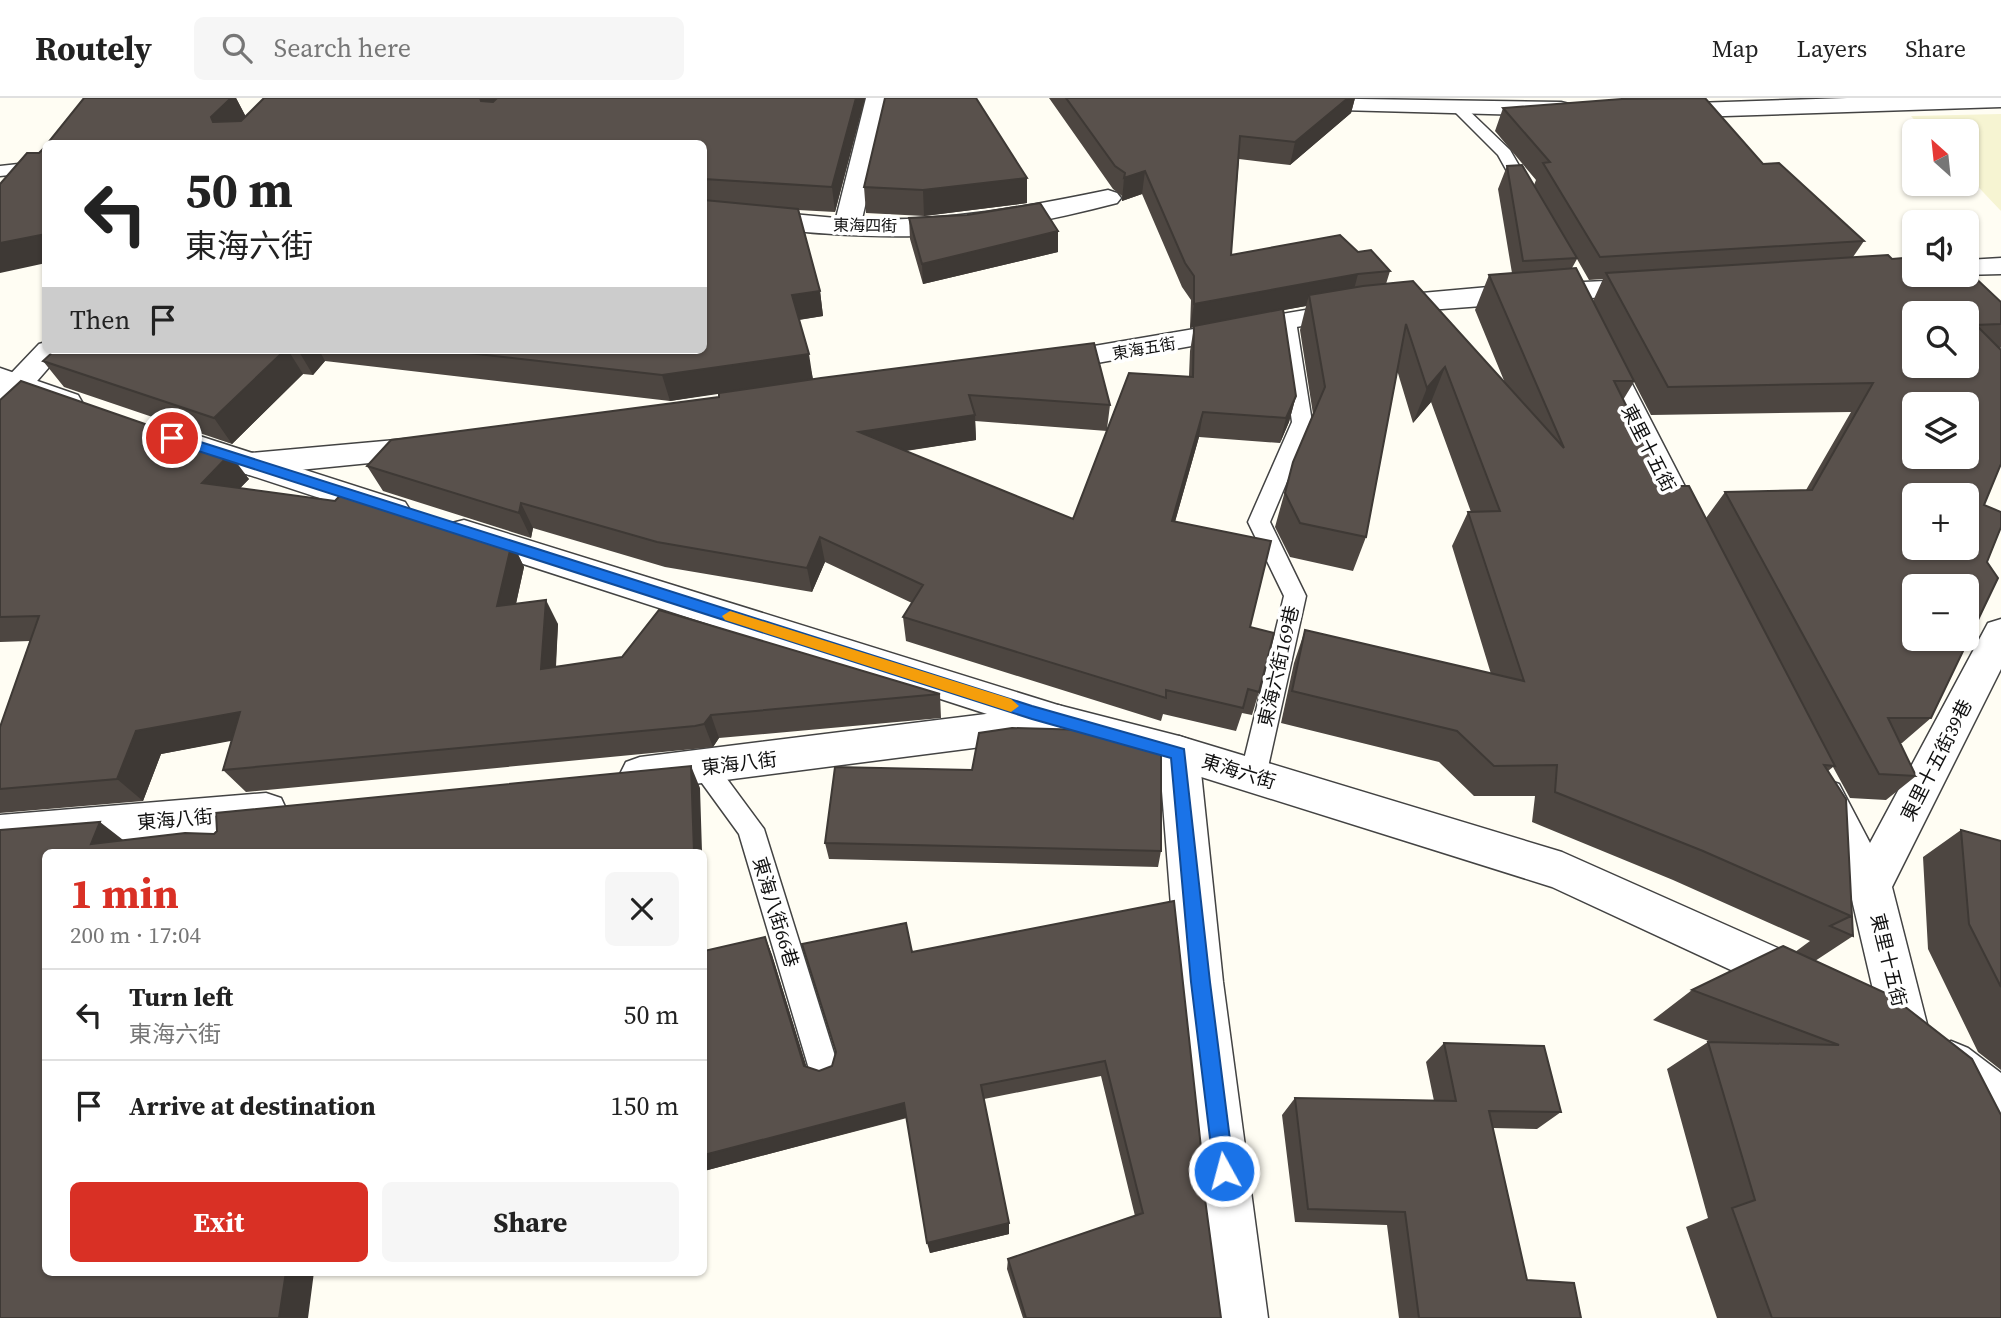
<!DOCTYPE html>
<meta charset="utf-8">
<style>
body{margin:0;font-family:"Source Serif 4","Noto Sans TC",serif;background:#f6f6f6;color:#222;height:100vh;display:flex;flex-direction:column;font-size:26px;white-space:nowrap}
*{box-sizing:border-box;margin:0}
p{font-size:23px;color:#767676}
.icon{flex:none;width:38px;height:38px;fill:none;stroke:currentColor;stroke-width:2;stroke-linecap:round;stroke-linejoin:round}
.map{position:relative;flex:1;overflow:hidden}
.drawer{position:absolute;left:42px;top:751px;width:665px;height:427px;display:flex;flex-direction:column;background:#fff;border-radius:10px;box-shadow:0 2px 5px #0004}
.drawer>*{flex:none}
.guide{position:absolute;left:42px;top:42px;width:665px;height:214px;border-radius:10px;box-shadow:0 2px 5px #0004;background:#fff;color:#222;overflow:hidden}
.needle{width:46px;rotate:333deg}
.fabs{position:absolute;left:1902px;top:21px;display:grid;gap:14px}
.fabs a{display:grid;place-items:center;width:77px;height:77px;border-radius:10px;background:#fff;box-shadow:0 2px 5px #0004;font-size:35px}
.pin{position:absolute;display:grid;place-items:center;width:60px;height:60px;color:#fff;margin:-30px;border:4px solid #fff;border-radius:50%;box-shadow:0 2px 7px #0007}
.me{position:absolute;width:77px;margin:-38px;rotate:353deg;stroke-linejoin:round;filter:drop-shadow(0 0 5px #0008)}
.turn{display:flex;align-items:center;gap:24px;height:147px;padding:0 28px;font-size:32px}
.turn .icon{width:91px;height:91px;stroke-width:2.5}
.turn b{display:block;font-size:49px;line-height:60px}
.then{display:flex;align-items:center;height:66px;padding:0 28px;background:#0003;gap:14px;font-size:26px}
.round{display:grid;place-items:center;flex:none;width:74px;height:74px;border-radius:10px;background:#f6f6f6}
.headline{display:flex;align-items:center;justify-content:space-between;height:119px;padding:0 28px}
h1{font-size:42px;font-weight:700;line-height:52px;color:#d93025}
.action{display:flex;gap:14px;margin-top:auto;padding:14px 28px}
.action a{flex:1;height:80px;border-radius:10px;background:#d93025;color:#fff;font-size:28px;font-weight:700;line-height:80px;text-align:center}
.action a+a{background:#f6f6f6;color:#222}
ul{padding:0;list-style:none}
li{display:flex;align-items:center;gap:21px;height:91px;padding:0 28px;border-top:2px solid #e0e0e0}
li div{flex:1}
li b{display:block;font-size:26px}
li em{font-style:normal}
header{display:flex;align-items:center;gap:42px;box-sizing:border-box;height:98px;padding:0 35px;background:#fff;border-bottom:2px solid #e0e0e0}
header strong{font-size:33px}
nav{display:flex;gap:38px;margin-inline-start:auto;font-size:24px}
.search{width:490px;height:63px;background:#f6f6f6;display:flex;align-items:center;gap:18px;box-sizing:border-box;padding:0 24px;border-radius:10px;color:#767676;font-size:26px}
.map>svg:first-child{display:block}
</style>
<header>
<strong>Routely</strong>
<div class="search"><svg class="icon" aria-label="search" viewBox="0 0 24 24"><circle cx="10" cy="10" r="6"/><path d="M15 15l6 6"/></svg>Search here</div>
<nav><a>Map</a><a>Layers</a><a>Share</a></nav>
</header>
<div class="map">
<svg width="2001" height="1220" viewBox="0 0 2001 1220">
<rect width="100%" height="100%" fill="#fffdf3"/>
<path fill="#f6f4d2" d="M2001 16V113L1967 77V33H1925L1911 18Z"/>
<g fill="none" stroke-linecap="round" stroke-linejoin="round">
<g stroke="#434343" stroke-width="3">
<path id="service" d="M1456 4 1461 5 1510 52 1536 97 1534 100H1522L1498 57 1449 8Z
M46 63V73L0 78V68Z
M1287 217 1296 223 1312 324 1270 424 1306 498 1266 678 1262 686 1253 689 1244 686 1240 678 1284 498 1248 424 1292 324 1278 223Z
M704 659 713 662 764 731 839 971 835 982 824 986 813 982 809 971 739 736 691 670 695 662Z"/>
</g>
<g stroke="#434343" stroke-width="3">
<path id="minor" d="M866 0H890L862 121C946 124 1026 109 1108 92L1117 95 1121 100 1117 105C1052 122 984 136 917 138 846 140 774 131 704 124V108L836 120Z
M1293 0 1561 4 1569 6 1573 11 1569 16 1561 18 1302 11 1294 9 1290 4Z
M1847 0H2001V9L1663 20 1655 18 1651 13 1655 8 1663 6Z
M2001 160V176L1961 177H1967V162Z
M1649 181 1659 183 1663 189 1659 195 1388 215 1313 226 1047 274 1036 272 1032 265 1036 258 1047 256 1388 198 1500 188Z
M46 244V252H64L11 313 0 316V287L39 246Z
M1601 246 1611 249 1616 255 1709 435 1704 444 1692 447 1680 444 1675 435 1586 255 1591 249Z
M429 339 440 342 445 350 440 358 250 377 239 374 234 366 239 358 250 355Z
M2001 521V571L1892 789 1928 930 1921 946 1905 953 1889 946 1882 930 1849 789 1805 698 1811 686 1825 681 1839 686 1870 745 1988 525Z
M1058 607 1072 612 1077 623 1072 634 1058 639 640 693 626 688 620 676 626 664 640 659Z
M1179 638 1193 643 1199 655 1223 884 1268 1220H1214L1177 884 1159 655 1165 643Z
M266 695 281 700 287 713 281 726 266 731 0 753V717Z"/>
</g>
<g stroke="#434343" stroke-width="3">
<path id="tertiary" d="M0 270 78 297 82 304 78 311 67 314 0 291Z
M184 333 405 404 410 412 405 420 393 424 173 352 168 344 173 336Z
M464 422 1058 607 1179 638 1562 754 1818 868 1825 883 1818 898 1802 905 1552 789 1179 672 1058 639 452 443 447 434 452 425Z
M1951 943 1968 950 2001 975V1029L1984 1022 1934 984 1927 967 1934 950Z"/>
</g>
<use href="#service" fill="#fff" fill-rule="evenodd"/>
<use href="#minor" fill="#fff" fill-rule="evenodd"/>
<use href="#tertiary" fill="#fff" fill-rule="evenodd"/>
</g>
<path fill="#4d4641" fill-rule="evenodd" d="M236 0 246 19 264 0H865L835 114 798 112 820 193 823 218 799 222 813 281 1110 307 1107 331 1189 278 1190 253 1194 229 1190 230 1191 202 1182 189 1142 96 1122 103V98L1113 91 1049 0H1355L1351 15 1290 67 1239 61 1231 157 1358 154 1390 173 1386 186 1505 285 1475 212 1489 177 1512 175 1498 91 1507 68 1534 87 1536 82 1495 33 1503 10 1763 66 1864 143 1853 159 1892 161 2001 204V249L2000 251 1984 407 1987 464 1931 620 1902 645H1900L1916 678 1886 702 1850 700 1833 669 1828 673 1846 701 1853 838 1815 863 2001 1220H1717L1686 1129 1708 1120 1667 971 1708 944H1711L1653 922 1692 892 1795 854 1810 843 1673 782 1532 724 1535 698H1474L1439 664 1281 625 1294 565 1305 532 1491 576 1452 448 1468 414H1471L1431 304 1413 325 1397 272 1366 439 1353 473 1290 459 1275 429 1293 364 1313 316 1300 232 1306 208 1283 212 1296 298 1289 324 1280 345 1199 339 1175 424 1250 529 1259 594 1252 617 1242 615 1236 633 1163 616 1161 623 906 543 903 519 912 505 825 464 812 494 665 469 533 430 531 440 383 393 367 368 719 299V295L670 303 325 263 313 277 303 276 232 346 64 289 43 263 55 252H704V46H47ZM1577 161 1589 182 1603 181 1593 203 1572 170ZM1634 284 1651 317 1851 314 1806 392 1725 394 1706 420 1666 388 1623 302ZM975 323 1107 333 1073 421 906 353 976 342Z
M885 0 1027 105 924 118 866 115 864 89Z
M909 120 1058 133V154L923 186 910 141Z
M0 302 191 342 196 348 249 381 240 390 512 444 524 469 516 506 558 526 556 569 940 596 941 620 719 640 713 649 704 650 246 694 223 672 232 642 161 656 143 703 0 715V629L30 543 0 544Z
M1961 732 2001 743V972L1978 954 1928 851 1923 759Z
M825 745 1161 753 1158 769 829 761Z
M1174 803 1205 1086 1203 1090 1221 1220H1023L1007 1171 1008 1161 1135 1118 1101 978 984 1001 1009 1136 930 1155 907 1020 704 1073V948L765 839 772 857 806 968 819 973 832 968 912 854Z
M1444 945 1561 1014 1537 1031 1493 1030 1527 1182 1581 1220H1399L1387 1127 1295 1124 1282 1017 1295 1000 1434 1003 1426 964Z"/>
<path fill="#3e3935" d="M231 0H236L247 21 226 46 211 19Z
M479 0H506L487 21Z
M856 0H865L835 114 832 89Z
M1348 0H1355L1351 15 1290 67 1295 44Z
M1145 73 1142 96 1122 103 1124 80Z
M1027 80V105L924 118 923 92Z
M1058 133V154L923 186 922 166Z
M46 136V165L0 175V145Z
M1358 176 1352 199 1309 197 1306 208 1190 230 1194 206Z
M820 193 823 218 797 222 792 197Z
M285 252H288L303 276 232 346 214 320Z
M298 252H319L325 263 313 277Z
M809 256 813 282 670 303 662 277Z
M1445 269 1431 304 1413 325 1427 290Z
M1296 298 1289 324 1280 345 1286 320Z
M1203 314 1199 339 1168 448 1172 423Z
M975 317 976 342 863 359 859 334Z
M191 342 211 367 187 346Z
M230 356 249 381 221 410 202 385Z
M521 405 533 430 531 440 519 415Z
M820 439 825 464 812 494 807 470Z
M512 444 524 469 510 532 497 508Z
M546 502 558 526 554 594 541 571Z
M240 614 262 637 161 656 143 703 117 681 136 633Z
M711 617 719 640 713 649 704 626Z
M691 668 700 690 702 754H694Z
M100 724 127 745 91 746Z
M765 839 772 857 811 983 804 968Z
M904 1005 908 1019 704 1073V1057Z
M1009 1125V1136L930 1155 927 1145Z
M286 1174H314L308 1220H279Z"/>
<path fill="#59514c" stroke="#3e3935" stroke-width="2" fill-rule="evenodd" d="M84 0H231L211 19 213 24 241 23 264 0H480L481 3 493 4 497 0H856L832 89 704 81V46H47Z
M885 0H976L1027 80 923 92 864 89Z
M1066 0H1348L1295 44 1240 38 1231 157 1340 137 1358 154 1371 152 1390 173 1358 176 1194 206V178L1185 165 1145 73 1124 80 1125 75 1115 68Z
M1705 0 1763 66 1779 65 1864 143 1600 159 1543 65 1550 64 1503 10 1622 1Z
M46 48V136L0 145V86L27 55H39Z
M1522 67 1577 160 1523 163 1507 68Z
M704 102 798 111 820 193 792 197 809 256 662 277 443 252H704Z
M1040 105 1058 133 922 166 909 120 967 117Z
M1888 157 1892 161 1914 159V177H1967V172L2001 204V226L1976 227 2001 252V366L1984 407 2001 414V429L1987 464 1998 480 1931 620H1888L1916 678 1879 676 1725 394 1812 392 1873 285 1668 289 1606 175ZM1914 215H1967V268H1914ZM1914 306H1967V359H1914ZM1914 397H1967V450H1914ZM1914 488H1967V541H1914Z
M1576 170 1634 283H1614L1666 388H1689L1835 668 1824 667 1846 701 1853 838 1830 828 1851 818 1703 753 1555 694 1557 667 1494 668 1457 633 1292 593 1305 532 1524 583 1468 414 1500 413 1445 269 1427 290 1406 226 1366 439 1300 425 1285 395 1293 364 1325 289 1309 197 1363 188 1413 183 1564 350 1489 177Z
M1283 211 1296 298 1286 320 1203 314 1172 423 1271 443 1250 529 1274 535 1259 594 1248 591 1243 610 1166 592V600L903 519 923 487 820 439 807 470 657 444 521 405 519 415 367 368 391 342 719 299V295L821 280 1094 245 1110 307 969 297 975 317 859 334 1073 421 1129 275 1193 279 1194 228Z
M55 252H285L214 320 43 263Z
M21 283 191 342 187 346 230 356 202 385 335 403 346 391 512 444 497 508 546 502 541 571 622 559 659 512 940 596 711 617 704 626 695 628 223 672 240 614 136 633 117 681 0 691V629L39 518 0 519V302Z
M1012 630 1088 632 1161 652V753L825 745 835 669 972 672 979 635Z
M691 668 694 754H46V1174H286L279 1220H0V732L100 724 91 746 185 735 214 736 217 733 216 715Z
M1961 732 2001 743V889L1969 826Z
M1174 803 1205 1086H1203L1221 1220H1026L1008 1161 1143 1115 1105 963 981 987 1009 1125 927 1145 904 1005 704 1057V853L765 839 804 968 819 973 832 968 836 954 802 846 906 825 912 854Z
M1783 848 1890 897 1972 961 2001 1017V1220H1772L1732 1110 1755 1102 1708 944 1839 947 1692 892Z
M1444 945 1544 948 1561 1014 1489 1013 1527 1182 1574 1185 1581 1220H1419L1405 1114 1308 1111 1295 1000 1456 1003Z"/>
<path fill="#1a73e8" stroke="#114b97" stroke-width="2" d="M172 335 1032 608 1184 651 1210 884 1234 1073 1231 1080 1224 1083 1217 1080 1214 1073 1191 884 1171 660 1032 621 167 343 165 340Z"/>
<path fill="#f59e0b" d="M730 513 1011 601 1019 608 1011 614 725 522 722 518Z"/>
<g text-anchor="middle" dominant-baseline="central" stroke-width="7" stroke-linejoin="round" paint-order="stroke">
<g font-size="16" fill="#101010" stroke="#fff">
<text transform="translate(865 127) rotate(1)">東海四街</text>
<text transform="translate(1144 250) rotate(-10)">東海五街</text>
</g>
<g font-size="19" fill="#101010" stroke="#fff">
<text transform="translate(1649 350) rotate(63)">東里十五街</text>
<text transform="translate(1278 568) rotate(-77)">東海六街169巷</text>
<text transform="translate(1936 662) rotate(-63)">東里十五街39巷</text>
<text transform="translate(739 665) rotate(-7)">東海八街</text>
<text transform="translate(1239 673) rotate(17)">東海六街</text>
<text transform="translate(175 721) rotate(-5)">東海八街</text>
<text transform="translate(776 814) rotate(73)">東海八街66巷</text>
<text transform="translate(1889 862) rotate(76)">東里十五街</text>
</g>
</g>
</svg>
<div class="fabs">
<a><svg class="needle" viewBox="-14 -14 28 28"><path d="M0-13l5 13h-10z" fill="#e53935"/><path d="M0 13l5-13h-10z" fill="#767676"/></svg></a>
<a><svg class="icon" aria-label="sound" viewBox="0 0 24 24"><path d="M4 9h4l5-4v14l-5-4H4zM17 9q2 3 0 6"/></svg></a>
<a><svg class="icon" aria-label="search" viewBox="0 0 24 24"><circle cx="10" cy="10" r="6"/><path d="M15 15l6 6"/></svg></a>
<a><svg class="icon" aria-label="layers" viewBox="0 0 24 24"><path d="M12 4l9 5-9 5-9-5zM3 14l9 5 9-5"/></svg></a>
<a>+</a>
<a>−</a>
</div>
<div class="pin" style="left:172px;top:340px;background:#d93025"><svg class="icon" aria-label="arrive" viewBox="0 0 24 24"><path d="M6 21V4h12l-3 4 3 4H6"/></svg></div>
<svg class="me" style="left:1224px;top:1073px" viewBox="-20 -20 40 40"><circle r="17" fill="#1a73e8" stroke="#fff" stroke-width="3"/><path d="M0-11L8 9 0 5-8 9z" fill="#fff"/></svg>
<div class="guide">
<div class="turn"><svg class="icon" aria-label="left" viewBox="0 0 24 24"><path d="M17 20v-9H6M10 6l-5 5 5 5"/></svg><div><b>50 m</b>東海六街</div></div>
<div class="then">Then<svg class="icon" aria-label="arrive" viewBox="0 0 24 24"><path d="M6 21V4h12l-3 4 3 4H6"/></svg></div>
</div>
<section class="drawer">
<div class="headline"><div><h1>1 min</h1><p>200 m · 17:04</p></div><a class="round"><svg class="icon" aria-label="close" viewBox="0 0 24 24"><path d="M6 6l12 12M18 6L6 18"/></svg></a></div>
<ul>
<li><svg class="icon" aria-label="left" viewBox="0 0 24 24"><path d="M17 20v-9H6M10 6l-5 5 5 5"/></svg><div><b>Turn left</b><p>東海六街</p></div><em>50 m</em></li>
<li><svg class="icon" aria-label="arrive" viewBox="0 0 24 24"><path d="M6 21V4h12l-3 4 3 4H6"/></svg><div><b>Arrive at destination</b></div><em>150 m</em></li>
</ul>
<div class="action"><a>Exit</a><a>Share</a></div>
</section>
</div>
